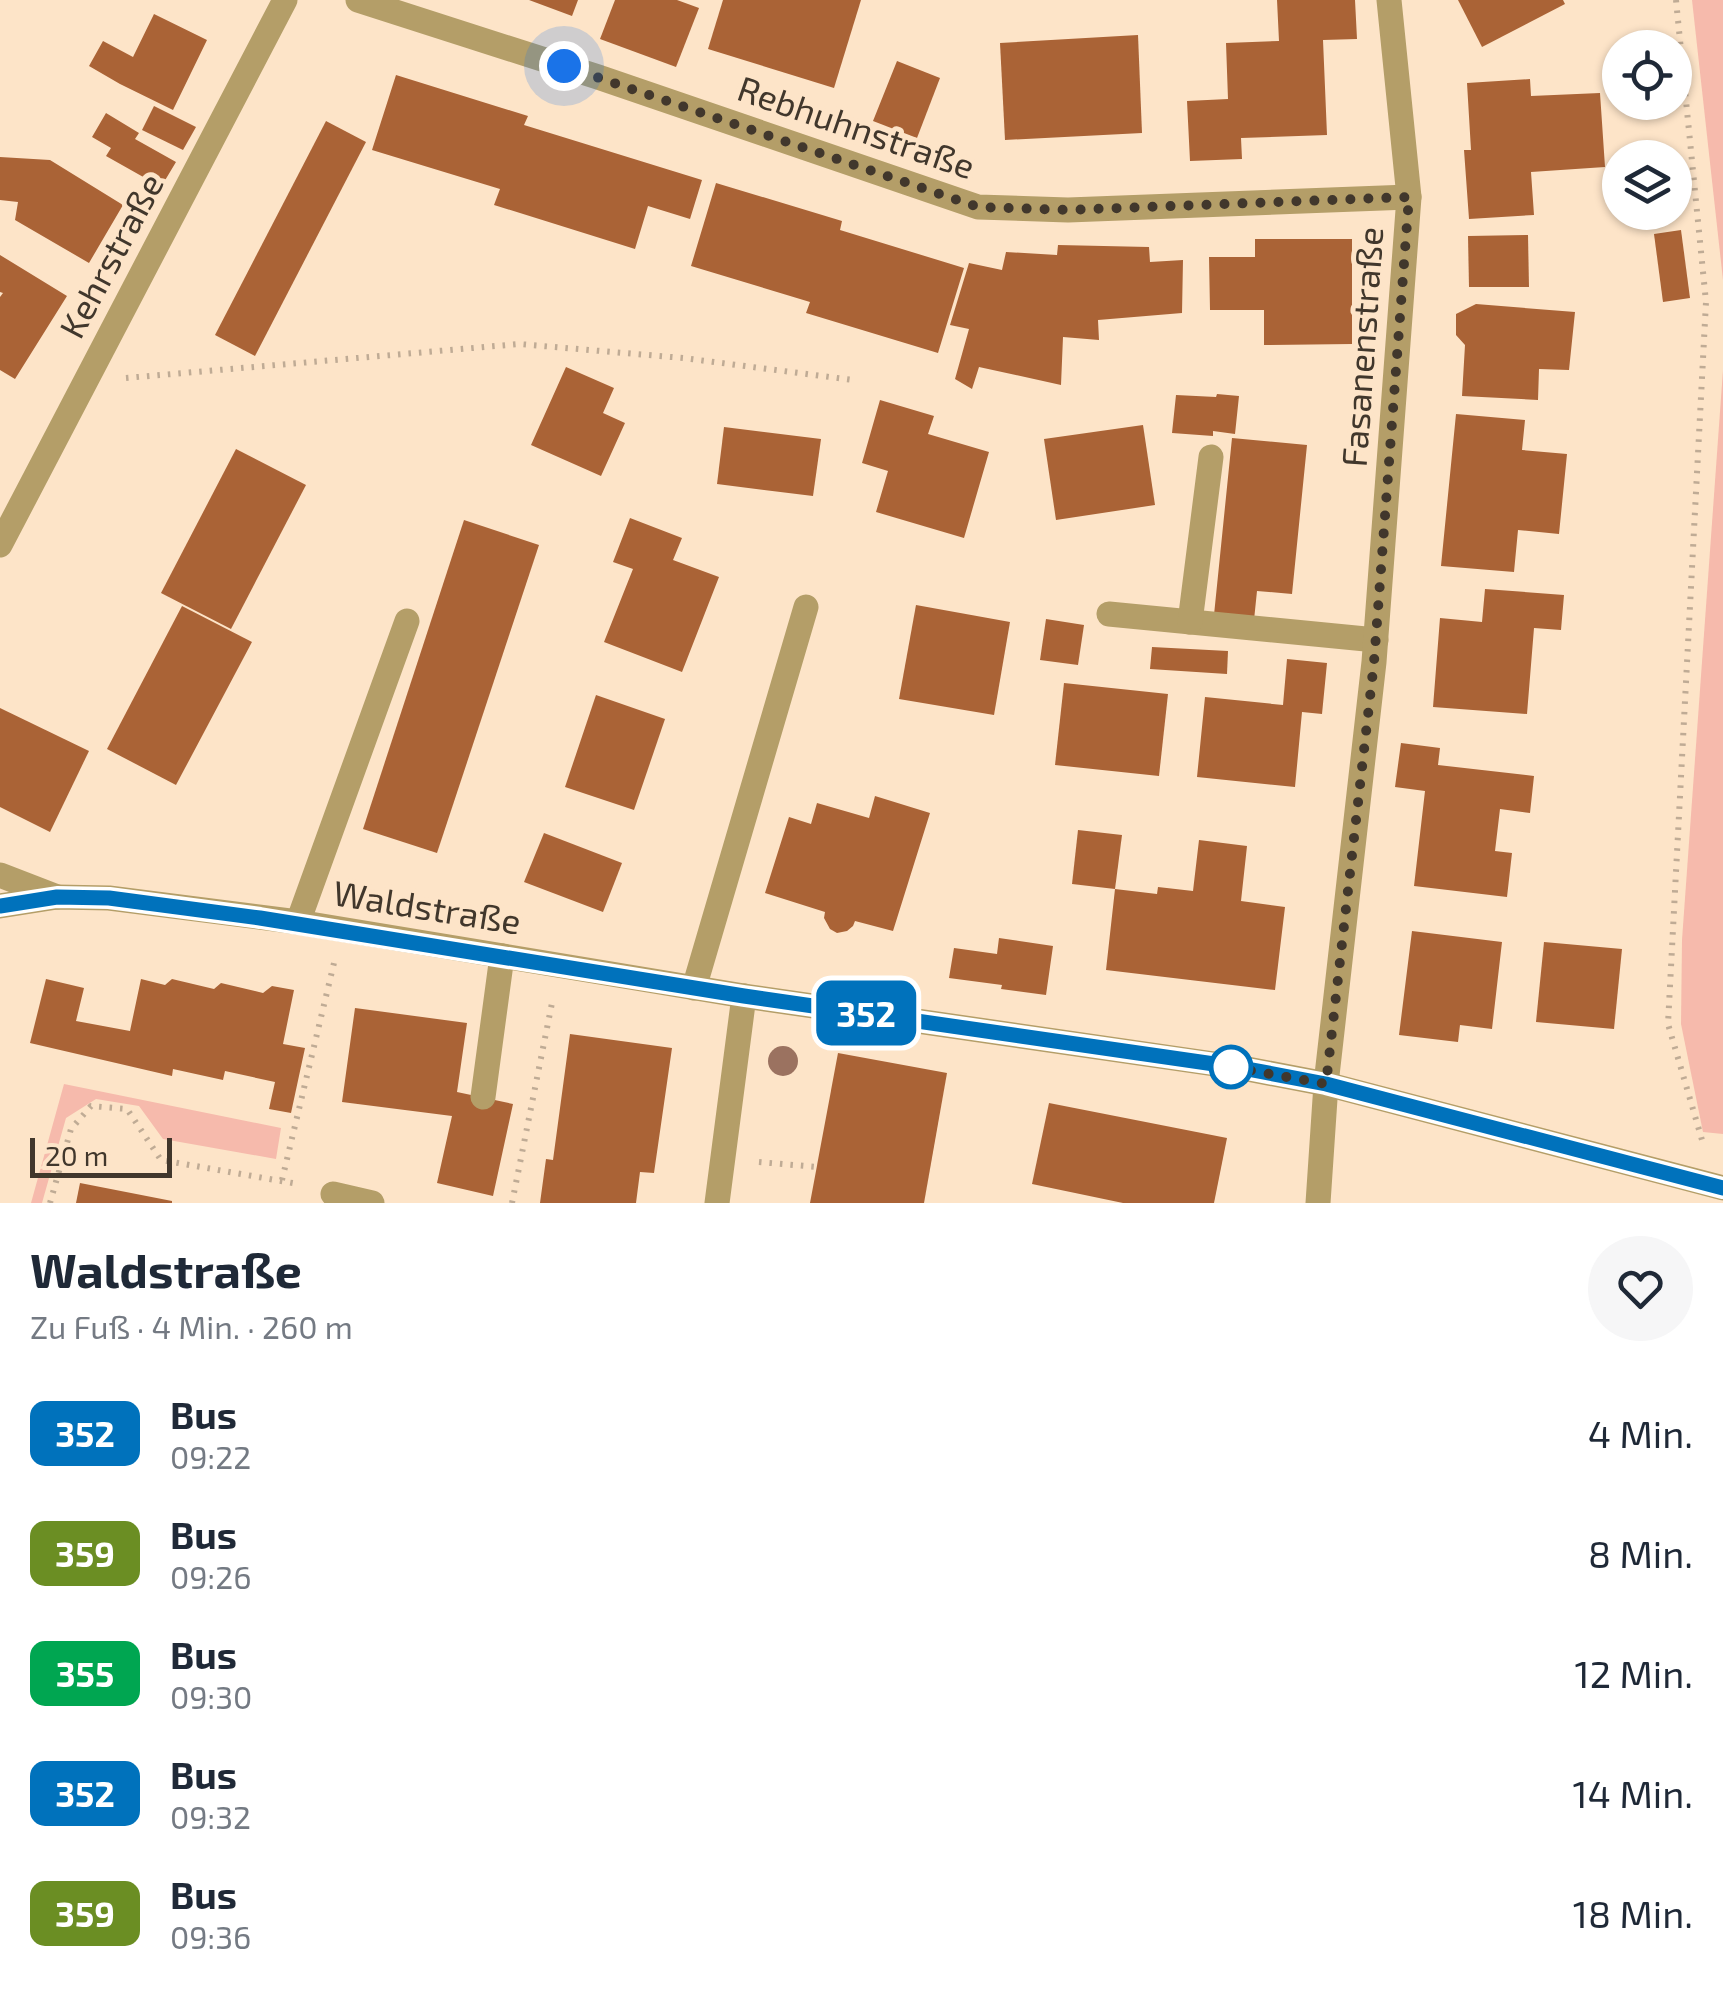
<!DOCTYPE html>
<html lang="de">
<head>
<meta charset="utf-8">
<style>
	body { margin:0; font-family:"Exo 2",sans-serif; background:#f6f6f7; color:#1f2937; height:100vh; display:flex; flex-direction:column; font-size:38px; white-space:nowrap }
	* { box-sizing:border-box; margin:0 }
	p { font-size:32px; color:#747a83 }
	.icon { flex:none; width:55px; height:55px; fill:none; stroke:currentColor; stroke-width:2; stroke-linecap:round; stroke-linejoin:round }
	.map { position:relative; height:1203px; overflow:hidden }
	.side { display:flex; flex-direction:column; background:#fff; flex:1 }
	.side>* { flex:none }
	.badge { padding:0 20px; border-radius:15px; font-size:35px; line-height:65px }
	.controls { position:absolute; left:1602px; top:30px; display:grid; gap:20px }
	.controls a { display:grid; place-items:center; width:90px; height:90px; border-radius:50%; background:#fff; box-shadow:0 2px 8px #0004; font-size:50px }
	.scale { position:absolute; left:30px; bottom:25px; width:142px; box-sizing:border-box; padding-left:10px; border:5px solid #41372c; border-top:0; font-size:28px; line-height:35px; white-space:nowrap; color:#41372c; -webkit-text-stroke:8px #fde4c8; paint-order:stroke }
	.you { position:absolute; width:50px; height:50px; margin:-25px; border:8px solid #fff; border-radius:50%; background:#1a73e8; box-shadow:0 0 0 15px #1a73e833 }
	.map>.badge { position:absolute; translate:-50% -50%; box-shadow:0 0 0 5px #fff }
	.round { display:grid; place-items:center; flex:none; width:105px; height:105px; border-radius:52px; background:#f6f6f7 }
	.overview { display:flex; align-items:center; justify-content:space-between; height:170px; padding:0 30px }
	h1 { font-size:48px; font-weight:700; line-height:75px }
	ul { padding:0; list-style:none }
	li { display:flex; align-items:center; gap:30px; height:120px; padding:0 30px }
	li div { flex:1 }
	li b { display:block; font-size:38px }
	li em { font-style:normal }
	li .badge { min-width:110px; font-weight:700; text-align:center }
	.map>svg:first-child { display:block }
	.green { fill:#f6baac }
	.building { fill:#aa6336 }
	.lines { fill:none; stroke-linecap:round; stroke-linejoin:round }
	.path { stroke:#bfab95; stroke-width:6; stroke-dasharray:2.5 8; stroke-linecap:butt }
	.minor { stroke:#b49e68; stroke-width:25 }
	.tree { fill:#9b7260 }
	.line-casing { stroke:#fff; stroke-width:22 }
	.line { stroke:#0072bc; stroke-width:15 }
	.walk { stroke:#41372c; stroke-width:10; stroke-dasharray:0 18 }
	.stop-dot { fill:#fff; stroke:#0072bc; stroke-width:5 }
	.labels { text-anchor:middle; stroke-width:10; stroke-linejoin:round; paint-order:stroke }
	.street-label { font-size:35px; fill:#41372c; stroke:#fde4c8 }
</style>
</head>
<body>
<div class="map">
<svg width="1723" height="1203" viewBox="0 0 1723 1203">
	<rect width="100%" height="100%" fill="#fde4c8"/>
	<g class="green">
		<path d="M 1692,0 L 1723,0 L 1723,280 Z"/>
		<path d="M 1723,370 L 1723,1134 L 1703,1132 L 1681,1024 L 1682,940 Z"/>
		<path d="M 64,1084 L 281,1128 L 276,1159 L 163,1139 L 139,1106 L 96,1099 L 66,1118 L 42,1203 L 31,1203 Z"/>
	</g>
	<g class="building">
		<path d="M 529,0 L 578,0 L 572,16 Z"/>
		<path d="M 615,0 L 677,0 L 699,8 L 676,67 L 600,39 Z"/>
		<path d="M 723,0 L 861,0 L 834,88 L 708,49 Z"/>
		<path d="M 1277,0 L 1355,0 L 1357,39 L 1323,40 L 1327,135 L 1241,138 L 1242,159 L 1190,161 L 1187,101 L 1228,99 L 1226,43 L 1279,41 Z"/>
		<path d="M 1458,0 L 1563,0 L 1565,4 L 1482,47 Z"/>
		<path d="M 154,14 L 207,40 L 173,110 L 120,84 L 89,66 L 103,41 L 133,57 Z"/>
		<path d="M 1138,35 L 1142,133 L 1005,140 L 1000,43 Z"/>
		<path d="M 897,61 L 940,78 L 917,138 L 873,121 Z"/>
		<path d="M 396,75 L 528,116 L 524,125 L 702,180 L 690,219 L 648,206 L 635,249 L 494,205 L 500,189 L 372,150 Z"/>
		<path d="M 1530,79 L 1531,96 L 1600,93 L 1605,167 L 1531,172 L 1534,215 L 1469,219 L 1464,150 L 1471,150 L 1467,83 Z"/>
		<path d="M 154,106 L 196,127 L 183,150 L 142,130 Z"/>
		<path d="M 106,113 L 139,133 L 135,139 L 176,162 L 161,187 L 106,156 L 111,148 L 92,137 Z"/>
		<path d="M 326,121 L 366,142 L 255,356 L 215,335 Z"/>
		<path d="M 0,157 L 50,160 L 123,205 L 89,263 L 15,220 L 18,202 L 0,200 Z"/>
		<path d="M 716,183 L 842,221 L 840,230 L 964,268 L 938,353 L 806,313 L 810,302 L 691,266 Z"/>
		<path d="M 1681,230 L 1690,298 L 1663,302 L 1654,234 Z"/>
		<path d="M 1528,235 L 1529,287 L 1469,287 L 1468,236 Z"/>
		<path d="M 1255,239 L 1352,239 L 1352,344 L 1264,345 L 1264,310 L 1210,310 L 1209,257 L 1255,257 Z"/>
		<path d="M 1058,245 L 1149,247 L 1150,262 L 1183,260 L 1182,313 L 1098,320 L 1099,340 L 1063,337 L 1061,385 L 979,367 L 972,389 L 955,379 L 969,329 L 950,325 L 969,263 L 1002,270 L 1006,252 L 1057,255 Z"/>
		<path d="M 0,255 L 67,296 L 15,379 L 0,370 L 0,297 L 3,293 L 0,292 Z"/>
		<path d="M 1476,304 L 1575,312 L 1569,370 L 1539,369 L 1538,400 L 1462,396 L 1465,345 L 1456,335 L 1456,314 Z"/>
		<path d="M 566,367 L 614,388 L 603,413 L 625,423 L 601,476 L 531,445 Z"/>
		<path d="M 1217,394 L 1239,396 L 1235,434 L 1213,431 L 1213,436 L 1172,433 L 1176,395 L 1216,397 Z"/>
		<path d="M 880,400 L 934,416 L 928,434 L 989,452 L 964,538 L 876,512 L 888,471 L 862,463 Z"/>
		<path d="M 1456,414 L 1525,420 L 1522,450 L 1567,454 L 1559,534 L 1518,530 L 1514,572 L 1441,566 Z"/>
		<path d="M 1143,425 L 1155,505 L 1056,520 L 1044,439 Z"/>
		<path d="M 724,427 L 821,439 L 813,496 L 717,484 Z"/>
		<path d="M 1232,438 L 1307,445 L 1292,594 L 1257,591 L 1254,620 L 1214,615 Z"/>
		<path d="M 236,449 L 306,485 L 231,629 L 161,593 Z"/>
		<path d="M 630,518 L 682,538 L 673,560 L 719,577 L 682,672 L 604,642 L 633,569 L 613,562 Z"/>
		<path d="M 464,520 L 539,545 L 437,853 L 363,829 Z"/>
		<path d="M 1485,589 L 1564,595 L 1561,630 L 1534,628 L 1527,714 L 1433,707 L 1440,618 L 1482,622 Z"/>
		<path d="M 916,605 L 1010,622 L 994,715 L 899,699 Z"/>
		<path d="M 182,606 L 252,642 L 176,785 L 107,749 Z"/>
		<path d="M 1046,619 L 1084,625 L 1078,665 L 1040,660 Z"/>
		<path d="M 1152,647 L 1228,651 L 1227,674 L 1150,669 Z"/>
		<path d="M 1287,659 L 1327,663 L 1322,714 L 1302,712 L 1295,787 L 1197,777 L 1205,697 L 1283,705 Z"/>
		<path d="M 1064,683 L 1168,694 L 1159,776 L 1055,765 Z"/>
		<path d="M 596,695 L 665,719 L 634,810 L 565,787 Z"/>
		<path d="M 0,708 L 89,751 L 50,832 L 0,807 Z"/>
		<path d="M 1401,743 L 1440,748 L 1438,765 L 1534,776 L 1530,813 L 1500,809 L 1495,851 L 1512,853 L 1507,897 L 1414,886 L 1425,791 L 1395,787 Z"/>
		<path d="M 875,796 L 930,813 L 893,931 L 855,921 L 853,926 L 847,931 L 837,933 L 830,929 L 824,918 L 825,912 L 765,893 L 789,817 L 811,824 L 817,803 L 869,818 Z"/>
		<path d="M 1078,830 L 1122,835 L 1115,889 L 1072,884 Z"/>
		<path d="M 544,833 L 622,863 L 603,912 L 524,882 Z"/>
		<path d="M 1199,840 L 1247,846 L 1241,901 L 1285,907 L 1275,990 L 1106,970 L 1115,889 L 1157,894 L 1158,887 L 1193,891 Z"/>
		<path d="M 1412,931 L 1502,942 L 1492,1029 L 1460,1025 L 1458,1042 L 1399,1035 Z"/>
		<path d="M 999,938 L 1053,946 L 1046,995 L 1001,989 L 1002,985 L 949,978 L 954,948 L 997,954 Z"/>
		<path d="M 1544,942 L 1622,949 L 1614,1029 L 1536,1022 Z"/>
		<path d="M 46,979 L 84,988 L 76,1021 L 130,1031 L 141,979 L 165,985 L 172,979 L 214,989 L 221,983 L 263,993 L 272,986 L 294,990 L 283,1044 L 305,1048 L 291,1113 L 269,1109 L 275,1082 L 225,1071 L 223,1080 L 173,1069 L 172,1076 L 30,1043 Z"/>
		<path d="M 355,1008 L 467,1023 L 457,1092 L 513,1104 L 493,1196 L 437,1183 L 452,1116 L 342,1102 Z"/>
		<path d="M 570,1034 L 672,1048 L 654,1173 L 640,1172 L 636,1203 L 540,1203 L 546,1159 L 553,1160 Z"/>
		<path d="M 838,1053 L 947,1073 L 924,1203 L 810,1203 Z"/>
		<path d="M 1049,1103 L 1227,1138 L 1214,1203 L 1123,1203 L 1032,1184 Z"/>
		<path d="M 80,1183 L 172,1201 L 172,1203 L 76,1203 Z"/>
	</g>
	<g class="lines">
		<g class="path">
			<path d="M 1676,0 L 1706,302 L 1668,1024 L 1702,1140 L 1702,1146"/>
			<path d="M 126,378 L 519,344 L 683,358 L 853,380"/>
			<path d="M 759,1162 L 817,1167"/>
			<path d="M 282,1180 L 334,963"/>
			<path d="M 50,1203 L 71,1129 L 91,1106 L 127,1109 L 161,1160 L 298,1184"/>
			<path d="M 512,1203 L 553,998"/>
		</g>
		<g class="minor">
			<path d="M 358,0 L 598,77 L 978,207 L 1068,210 L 1409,197"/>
			<path d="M 0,545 L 285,0"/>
			<path d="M 1109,614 L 1376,640"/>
			<path d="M 1190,622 L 1211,457"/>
			<path d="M 0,875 L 57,897"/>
			<path d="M 0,906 L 57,897 L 109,898 L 298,922 L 744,996 L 1242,1068 L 1326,1084 L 1723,1188"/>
			<path d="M 298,922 L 407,621"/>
			<path d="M 694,988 L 806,607"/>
			<path d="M 483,1097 L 502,956"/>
			<path d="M 333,1194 L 372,1203"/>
			<path d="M 717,1203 L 744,996"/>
			<path d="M 1318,1203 L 1326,1084 L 1374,662 L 1409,197 L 1389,0"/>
		</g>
	</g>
	<circle class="tree" cx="783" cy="1061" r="15"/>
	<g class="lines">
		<g class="line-casing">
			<path id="line" d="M 0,906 L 57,897 L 109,898 L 260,918 L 744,996 L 1242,1068 L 1326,1084 L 1723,1188"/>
		</g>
		<use href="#line" class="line"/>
		<path class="walk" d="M 564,66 L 978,207 L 1068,210 L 1409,197 L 1374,662 L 1326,1084 L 1231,1067"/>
	</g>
	<circle class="stop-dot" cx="1231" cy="1067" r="20"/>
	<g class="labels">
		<g class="street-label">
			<text transform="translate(856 128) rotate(19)" y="12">Rebhuhnstraße</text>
			<text transform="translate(112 256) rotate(-62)" y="12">Kehrstraße</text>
			<text transform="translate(1363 347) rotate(-86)" y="12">Fasanenstraße</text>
			<text transform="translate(427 908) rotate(9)" y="12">Waldstraße</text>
		</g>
	</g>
</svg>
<div class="controls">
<a><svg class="icon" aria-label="locate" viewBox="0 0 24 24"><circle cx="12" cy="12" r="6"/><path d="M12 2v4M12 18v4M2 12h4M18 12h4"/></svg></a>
<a><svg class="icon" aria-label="layers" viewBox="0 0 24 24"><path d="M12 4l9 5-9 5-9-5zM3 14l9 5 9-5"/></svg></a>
</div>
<div class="scale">20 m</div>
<div class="you" style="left:564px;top:66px"></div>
<b class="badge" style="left:866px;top:1013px;background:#0072bc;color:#fff">352</b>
</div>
<section class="side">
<div class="overview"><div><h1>Waldstraße</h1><p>Zu Fuß · 4 Min. · 260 m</p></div><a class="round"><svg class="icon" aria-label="heart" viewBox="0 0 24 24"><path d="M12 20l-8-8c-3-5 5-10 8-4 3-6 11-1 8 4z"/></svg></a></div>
<ul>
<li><span class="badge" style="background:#0072bc;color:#fff">352</span><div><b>Bus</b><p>09:22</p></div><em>4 Min.</em></li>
<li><span class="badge" style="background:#6b8e23;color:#fff">359</span><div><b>Bus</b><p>09:26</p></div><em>8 Min.</em></li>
<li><span class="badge" style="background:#00a651;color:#fff">355</span><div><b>Bus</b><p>09:30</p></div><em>12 Min.</em></li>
<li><span class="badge" style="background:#0072bc;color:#fff">352</span><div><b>Bus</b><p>09:32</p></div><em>14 Min.</em></li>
<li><span class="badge" style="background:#6b8e23;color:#fff">359</span><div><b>Bus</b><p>09:36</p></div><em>18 Min.</em></li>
</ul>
</section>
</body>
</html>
